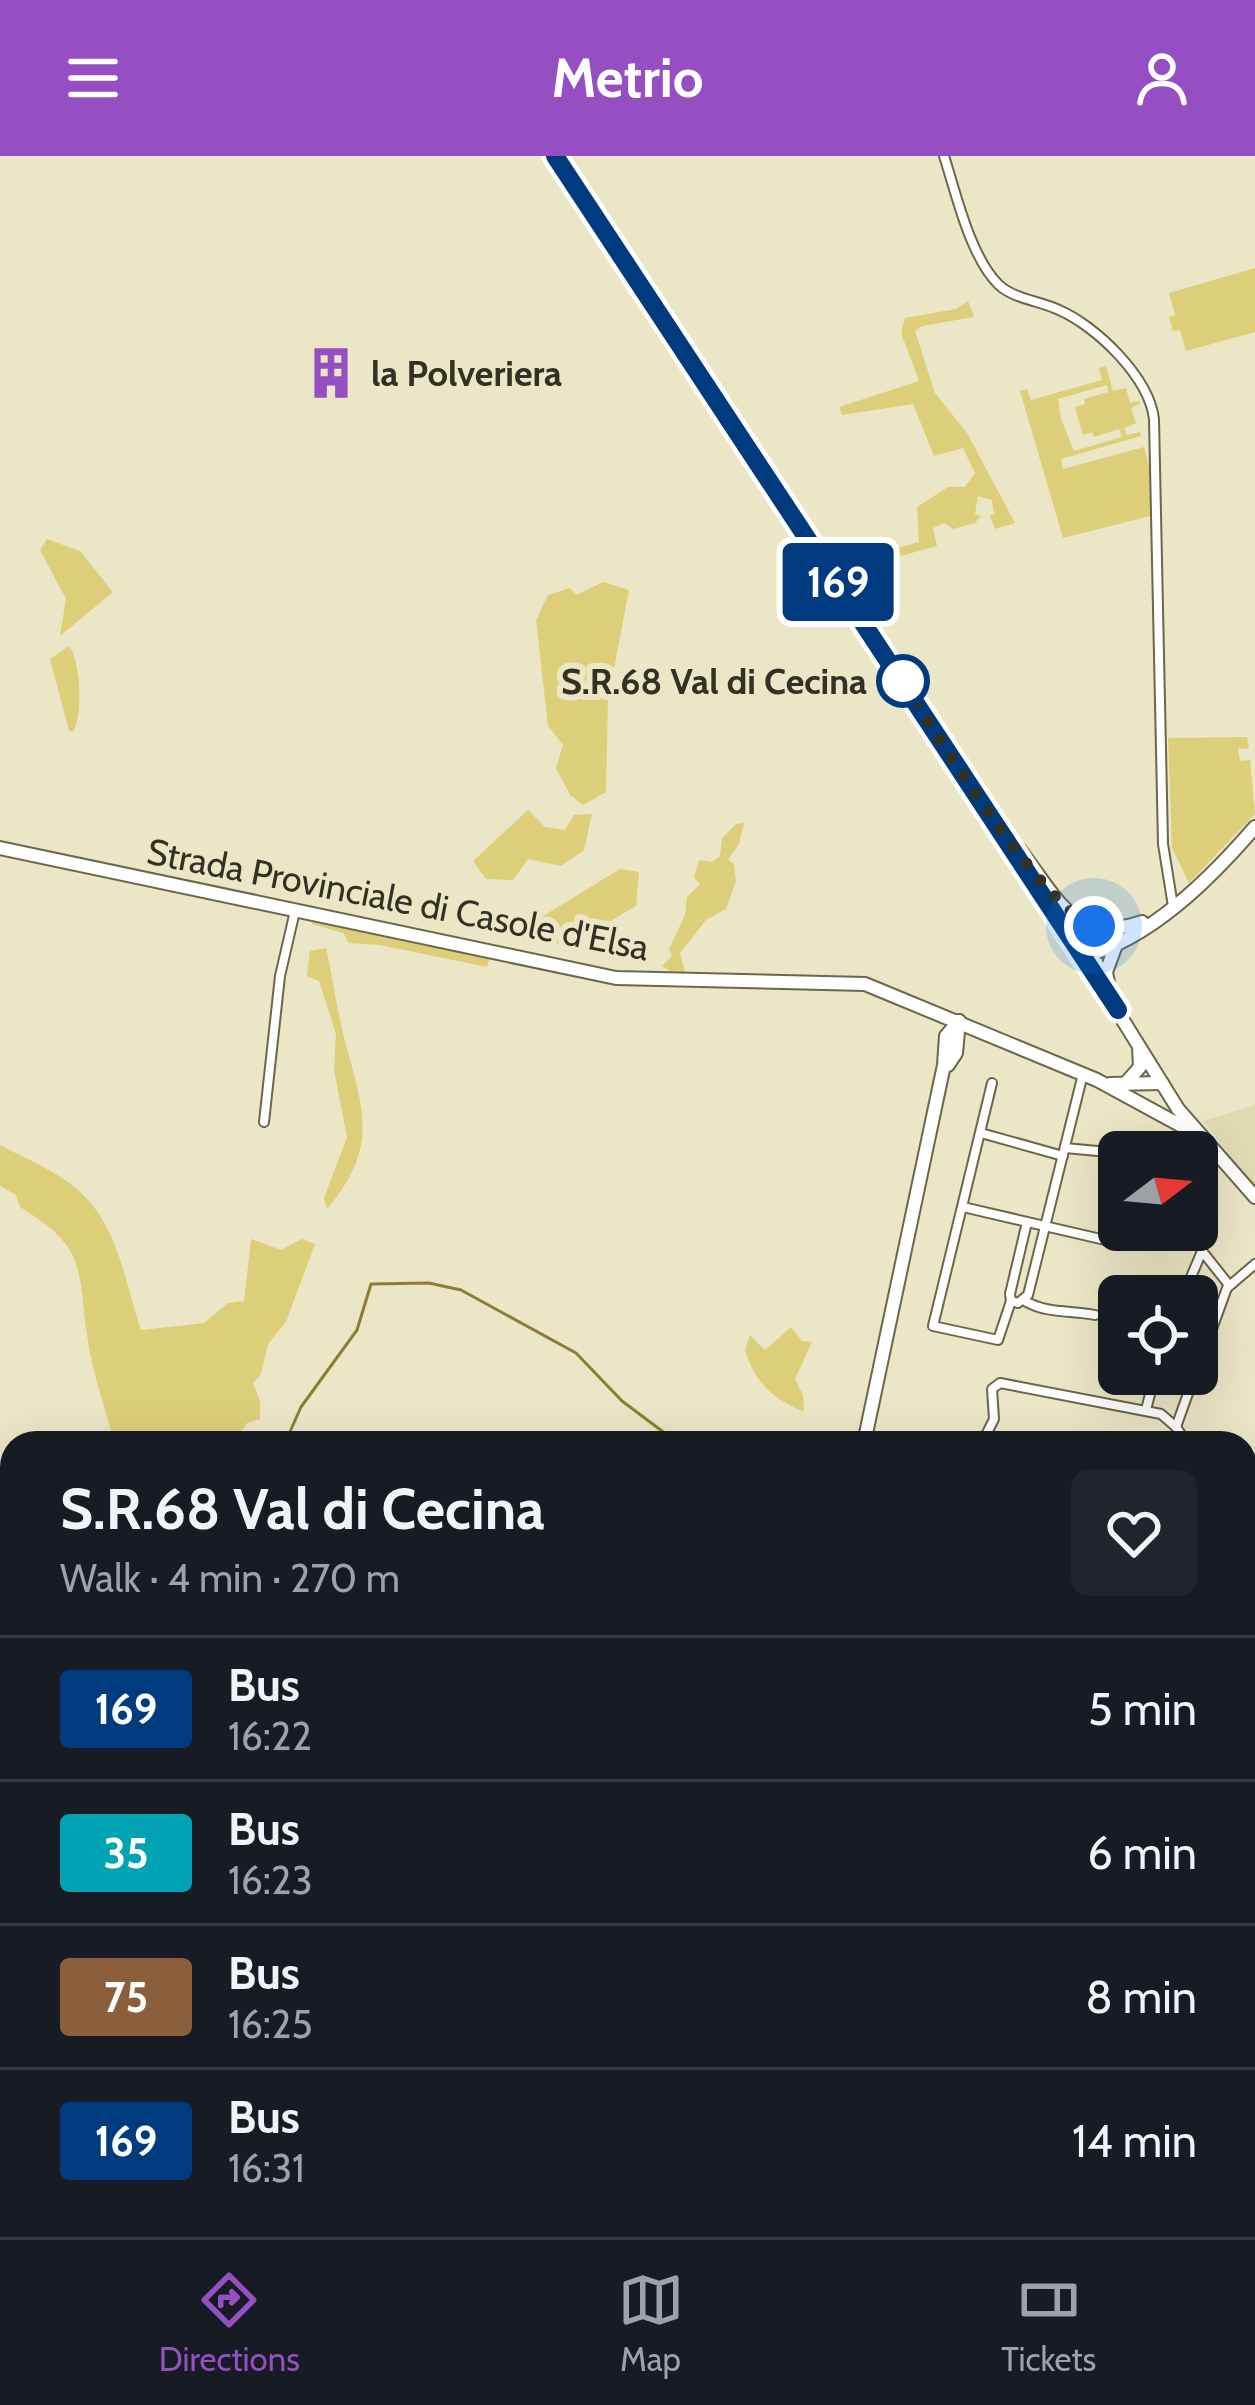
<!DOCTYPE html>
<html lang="en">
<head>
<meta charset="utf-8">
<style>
	body { margin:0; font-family:Cabin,sans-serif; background:#20242c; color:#f1f3f6; height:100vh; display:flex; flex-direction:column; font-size:45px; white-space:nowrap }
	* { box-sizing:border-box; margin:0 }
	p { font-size:39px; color:#9ea1a6 }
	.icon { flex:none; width:66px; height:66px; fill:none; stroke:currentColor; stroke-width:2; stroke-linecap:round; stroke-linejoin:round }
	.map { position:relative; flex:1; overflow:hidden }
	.details { position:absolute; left:0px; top:1275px; width:1257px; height:807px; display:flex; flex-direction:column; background:#171b24; border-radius:36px 36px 0 0; box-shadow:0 12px 48px #0002 }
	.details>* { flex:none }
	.badge { padding:0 24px; border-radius:9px; font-size:42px; line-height:78px }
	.needle { width:78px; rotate:74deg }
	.controls { position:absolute; left:1098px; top:975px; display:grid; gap:24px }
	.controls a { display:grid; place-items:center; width:120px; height:120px; border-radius:18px; background:#171b24; box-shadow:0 12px 48px #0002; font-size:60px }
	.you { position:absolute; width:60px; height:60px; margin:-30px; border:9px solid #fff; border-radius:50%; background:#1a73e8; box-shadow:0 0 0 18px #1a73e833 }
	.map>.badge { position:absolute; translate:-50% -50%; box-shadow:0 0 0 6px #fff }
	.round { display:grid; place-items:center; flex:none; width:126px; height:126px; border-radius:18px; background:#20242c }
	.headline { display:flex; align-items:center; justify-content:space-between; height:204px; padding:0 60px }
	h1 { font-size:57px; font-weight:800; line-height:90px }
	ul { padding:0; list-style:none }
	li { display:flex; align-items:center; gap:36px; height:144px; padding:0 60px; border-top:3px solid #363941 }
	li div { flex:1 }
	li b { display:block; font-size:45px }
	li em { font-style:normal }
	li .badge { min-width:132px; font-weight:700; text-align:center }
	header { display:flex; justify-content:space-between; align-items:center; height:156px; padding:0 60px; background:#954fc3; color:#fff; font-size:54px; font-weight:800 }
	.menu { display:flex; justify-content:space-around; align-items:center; height:168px; border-top:3px solid #363941; background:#171b24; font-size:33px; color:#9ea1a6 }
	.menu a { display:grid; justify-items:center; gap:6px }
	.menu .active { color:#954fc3 }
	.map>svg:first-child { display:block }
	.built { fill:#e1dbb3 }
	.green { fill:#ddcf7a; fill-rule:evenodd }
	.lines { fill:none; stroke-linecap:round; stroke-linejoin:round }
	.stream { stroke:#8c7f33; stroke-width:3 }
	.street-casing { stroke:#6b674a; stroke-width:12 }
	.secondary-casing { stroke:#6b674a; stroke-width:16 }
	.primary-casing { stroke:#6b674a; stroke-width:16 }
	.street { stroke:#fff; stroke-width:8 }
	.secondary { stroke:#fff; stroke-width:12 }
	.primary { stroke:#fff; stroke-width:12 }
	.line-casing { stroke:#fff; stroke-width:27 }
	.line { stroke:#003b80; stroke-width:18 }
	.walk { stroke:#333124; stroke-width:12; stroke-dasharray:0 21.6 }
	.stop-dot { fill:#fff; stroke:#003b80; stroke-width:6 }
	.labels { text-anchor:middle; stroke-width:12; stroke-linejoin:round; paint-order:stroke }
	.poi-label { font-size:36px; font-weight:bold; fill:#333124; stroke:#ebe6c5; text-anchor:start }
	.stop-label { font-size:36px; font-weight:bold; fill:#333124; stroke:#ebe6c5; text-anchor:end }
	.street-label { font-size:36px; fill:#333124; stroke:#ebe6c5 }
</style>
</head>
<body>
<header><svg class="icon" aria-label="menu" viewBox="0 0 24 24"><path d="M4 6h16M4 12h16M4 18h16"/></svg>Metrio<svg class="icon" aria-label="person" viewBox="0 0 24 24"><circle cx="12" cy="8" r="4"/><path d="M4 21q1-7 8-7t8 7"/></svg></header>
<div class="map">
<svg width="1255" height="2081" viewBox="0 0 1255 2081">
	<rect width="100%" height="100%" fill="#ebe6c5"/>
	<path class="built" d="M 1255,949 L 1255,1032 L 1203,965 Z"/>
	<g class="green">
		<path d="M 1255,112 L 1255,176 L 1186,195 L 1180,174 L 1173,175 L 1169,161 L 1175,159 L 1169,137 Z"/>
		<path d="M 968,145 L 974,161 L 922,170 L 915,175 L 935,237 L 967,277 L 1015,367 L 995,373 L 990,360 L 994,358 L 992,344 L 978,340 L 975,358 L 981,360 L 975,367 L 953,373 L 944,367 L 933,372 L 937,390 L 842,416 L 838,409 L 919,386 L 917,351 L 948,331 L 965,331 L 975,317 L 963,292 L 934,300 L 913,248 L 842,259 L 839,251 L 919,225 L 901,177 L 905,162 L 956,153 Z"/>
		<path d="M 1106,210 L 1113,235 L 1126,232 L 1130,247 L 1139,245 L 1140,248 L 1131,252 L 1136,267 L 1124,272 L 1127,279 L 1140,276 L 1141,280 L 1061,303 L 1063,313 L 1144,291 L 1150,314 L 1150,360 L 1063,382 L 1020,235 L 1027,233 L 1031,244 L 1102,224 L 1099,212 ZM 1107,229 L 1108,236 L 1084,243 L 1085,248 L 1075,251 L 1083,279 L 1092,276 L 1094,281 L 1119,273 L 1122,281 L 1074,295 L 1061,263 L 1058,243 Z"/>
		<path d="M 47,383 L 80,395 L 113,436 L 60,480 L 66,443 L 40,394 Z"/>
		<path d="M 603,426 L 629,434 L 608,544 L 606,636 L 583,649 L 570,639 L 556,612 L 563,589 L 548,570 L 536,464 L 548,439 L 570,432 L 576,439 Z"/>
		<path d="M 69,490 C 81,506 83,558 73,576 L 69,575 L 50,503 Z"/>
		<path d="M 1247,581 L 1249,592 L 1238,593 L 1240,605 L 1250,604 L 1255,658 L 1189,727 L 1172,692 L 1168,582 Z"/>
		<path d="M 528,654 L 545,671 L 565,674 L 574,659 L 592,658 L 584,694 L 561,710 L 528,703 L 513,724 L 486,723 L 473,705 Z"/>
		<path d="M 744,667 L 739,688 L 728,704 L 734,708 L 736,725 L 726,753 L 706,764 L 680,797 L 685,816 L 673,817 L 662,810 L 672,800 L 669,793 L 685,759 L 687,741 L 700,728 L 694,722 L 699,704 L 712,706 L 720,700 L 722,682 L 736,668 Z"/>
		<path d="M 620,713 L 639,716 L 636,750 L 570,789 L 519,785 L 525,771 Z"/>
		<path d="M 313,762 L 490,801 L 487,811 L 380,789 L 349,787 L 343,777 L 312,768 Z"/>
		<path d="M 326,792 C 333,822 337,855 345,885 C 364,956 379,991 327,1053 L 324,1042 L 347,981 L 334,914 L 336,878 L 319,825 L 307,820 L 310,795 Z"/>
		<path d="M 0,989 C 28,1004 67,1019 88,1044 C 119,1077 127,1133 141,1174 L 204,1167 L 228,1147 L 244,1145 L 251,1083 L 281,1094 L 302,1083 L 315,1088 L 286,1166 L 268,1188 L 261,1218 L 253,1227 L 260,1245 L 260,1263 L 247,1267 L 235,1287 L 114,1287 C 106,1253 93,1220 88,1185 C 76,1112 90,1094 20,1051 L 16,1039 L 0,1030 Z"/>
		<path d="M 791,1171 L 802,1185 L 812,1186 L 795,1223 L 803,1239 L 804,1256 C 773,1243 755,1227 745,1194 L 750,1179 L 765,1194 Z"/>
	</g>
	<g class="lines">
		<g class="stream">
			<path d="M 285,1287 L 301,1251 L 357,1174 L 371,1128 L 429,1127 L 461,1134 L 576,1197 L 622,1245 L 678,1287"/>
			<path d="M 1245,1981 L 1255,1989"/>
			<path d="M 423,2070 L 425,2081"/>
		</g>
		<g class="street-casing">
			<g id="street">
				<path d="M 944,0 C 956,37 970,101 999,129 C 1014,143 1040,145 1059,154 C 1096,170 1149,221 1154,263 L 1163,688 L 1173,750"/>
				<path d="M 992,927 L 933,1170 L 998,1184 L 1011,1145"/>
				<path d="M 264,966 L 280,820 L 295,755"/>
				<path d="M 981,977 L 1063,1000"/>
				<path d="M 1065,992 L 1119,997"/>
				<path d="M 963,1051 L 1118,1087"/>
				<path d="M 1027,1066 L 1010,1138 L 1011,1145 L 1018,1147 L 1028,1139 L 1083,918"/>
				<path d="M 1183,1140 L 1202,1095 L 1229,1129"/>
				<path d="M 1025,1145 C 1047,1158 1071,1154 1095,1159"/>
				<path d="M 1197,1214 L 1227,1132 L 1255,1108"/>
				<path d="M 1146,1254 L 1155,1218"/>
				<path d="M 982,1287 L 994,1263 L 992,1233 L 1000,1227 L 1161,1258 L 1176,1271"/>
				<path d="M 1187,1287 L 1176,1271 L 1195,1218"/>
				<path d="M 1245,1379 L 1255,1400 L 1245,1409"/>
				<path d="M 953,2081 L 970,2070"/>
			</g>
		</g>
		<g class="secondary-casing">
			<g id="secondary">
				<path d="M 0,692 L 616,822 L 865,828 L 1097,924 L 1200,980"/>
				<path d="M 1019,693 C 1055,738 1073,790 1142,766"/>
				<path d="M 1083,800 C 1149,785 1212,721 1255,671"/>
				<path d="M 1083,800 L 1095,781 L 1111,773"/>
				<path d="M 1110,837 L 1106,816 L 1116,789"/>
				<path d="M 948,909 L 956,897 L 959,865"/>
				<path d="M 1110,928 L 1162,927"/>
				<path d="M 1124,929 L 1140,911 L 1139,891"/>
				<path d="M 864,1287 L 944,909 L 946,880 L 959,865"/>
				<path d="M 1245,1564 L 1255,1558"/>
				<path d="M 500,2070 L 500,2081"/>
			</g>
		</g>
		<g class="primary-casing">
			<path id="primary" d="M 555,0 L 1083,800 L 1178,953 L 1255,1041"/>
		</g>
		<use href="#street" class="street"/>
		<use href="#secondary" class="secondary"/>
		<use href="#primary" class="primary"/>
	</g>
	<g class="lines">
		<g class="line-casing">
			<path id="line" d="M 555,0 L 1118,854"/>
		</g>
		<use href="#line" class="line"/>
		<path class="walk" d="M 903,525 L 898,518 C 933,572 1041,752 1094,770"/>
	</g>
	<defs>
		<g id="building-bare" transform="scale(4.14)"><path d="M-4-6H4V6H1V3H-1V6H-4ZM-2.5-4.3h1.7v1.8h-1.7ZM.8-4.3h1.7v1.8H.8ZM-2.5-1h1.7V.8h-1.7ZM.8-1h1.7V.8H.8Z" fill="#954fc3" stroke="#ebe6c5" stroke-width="2.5" paint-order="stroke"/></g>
	</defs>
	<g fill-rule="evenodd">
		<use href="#building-bare" x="331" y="217"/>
	</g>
	<circle class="stop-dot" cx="903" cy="525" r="24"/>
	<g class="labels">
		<g class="poi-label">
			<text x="371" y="230">la Polveriera</text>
		</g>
		<g class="stop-label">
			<text x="867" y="538">S.R.68 Val di Cecina</text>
		</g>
		<g class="street-label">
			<text transform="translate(398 743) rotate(11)" y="13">Strada Provinciale di Casole d'Elsa</text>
		</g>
	</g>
</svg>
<div class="controls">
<a><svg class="needle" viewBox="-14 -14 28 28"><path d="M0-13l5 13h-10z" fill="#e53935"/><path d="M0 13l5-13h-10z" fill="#9ea1a6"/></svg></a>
<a><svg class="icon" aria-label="locate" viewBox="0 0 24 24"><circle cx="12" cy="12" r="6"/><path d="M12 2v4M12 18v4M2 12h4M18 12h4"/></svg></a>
</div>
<div class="you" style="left:1094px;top:770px"></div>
<b class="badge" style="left:838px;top:426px;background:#003b80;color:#fff">169</b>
<section class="details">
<div class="headline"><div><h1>S.R.68 Val di Cecina</h1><p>Walk · 4 min · 270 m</p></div><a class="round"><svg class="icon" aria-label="heart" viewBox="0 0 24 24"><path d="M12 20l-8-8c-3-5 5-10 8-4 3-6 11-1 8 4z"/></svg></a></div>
<ul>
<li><span class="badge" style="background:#003b80;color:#fff">169</span><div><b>Bus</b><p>16:22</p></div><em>5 min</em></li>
<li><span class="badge" style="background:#00a3b4;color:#fff">35</span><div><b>Bus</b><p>16:23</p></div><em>6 min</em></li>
<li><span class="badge" style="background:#8b5e3c;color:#fff">75</span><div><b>Bus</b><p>16:25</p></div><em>8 min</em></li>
<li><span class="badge" style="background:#003b80;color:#fff">169</span><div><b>Bus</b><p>16:31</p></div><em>14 min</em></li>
</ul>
</section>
</div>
<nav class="menu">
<a class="active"><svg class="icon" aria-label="directions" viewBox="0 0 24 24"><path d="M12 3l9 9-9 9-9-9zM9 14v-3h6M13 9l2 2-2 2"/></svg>Directions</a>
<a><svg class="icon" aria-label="map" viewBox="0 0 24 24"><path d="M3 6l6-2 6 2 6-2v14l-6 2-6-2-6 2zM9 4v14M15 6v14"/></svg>Map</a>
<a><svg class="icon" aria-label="tickets" viewBox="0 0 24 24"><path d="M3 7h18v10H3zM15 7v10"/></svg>Tickets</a>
</nav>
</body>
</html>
